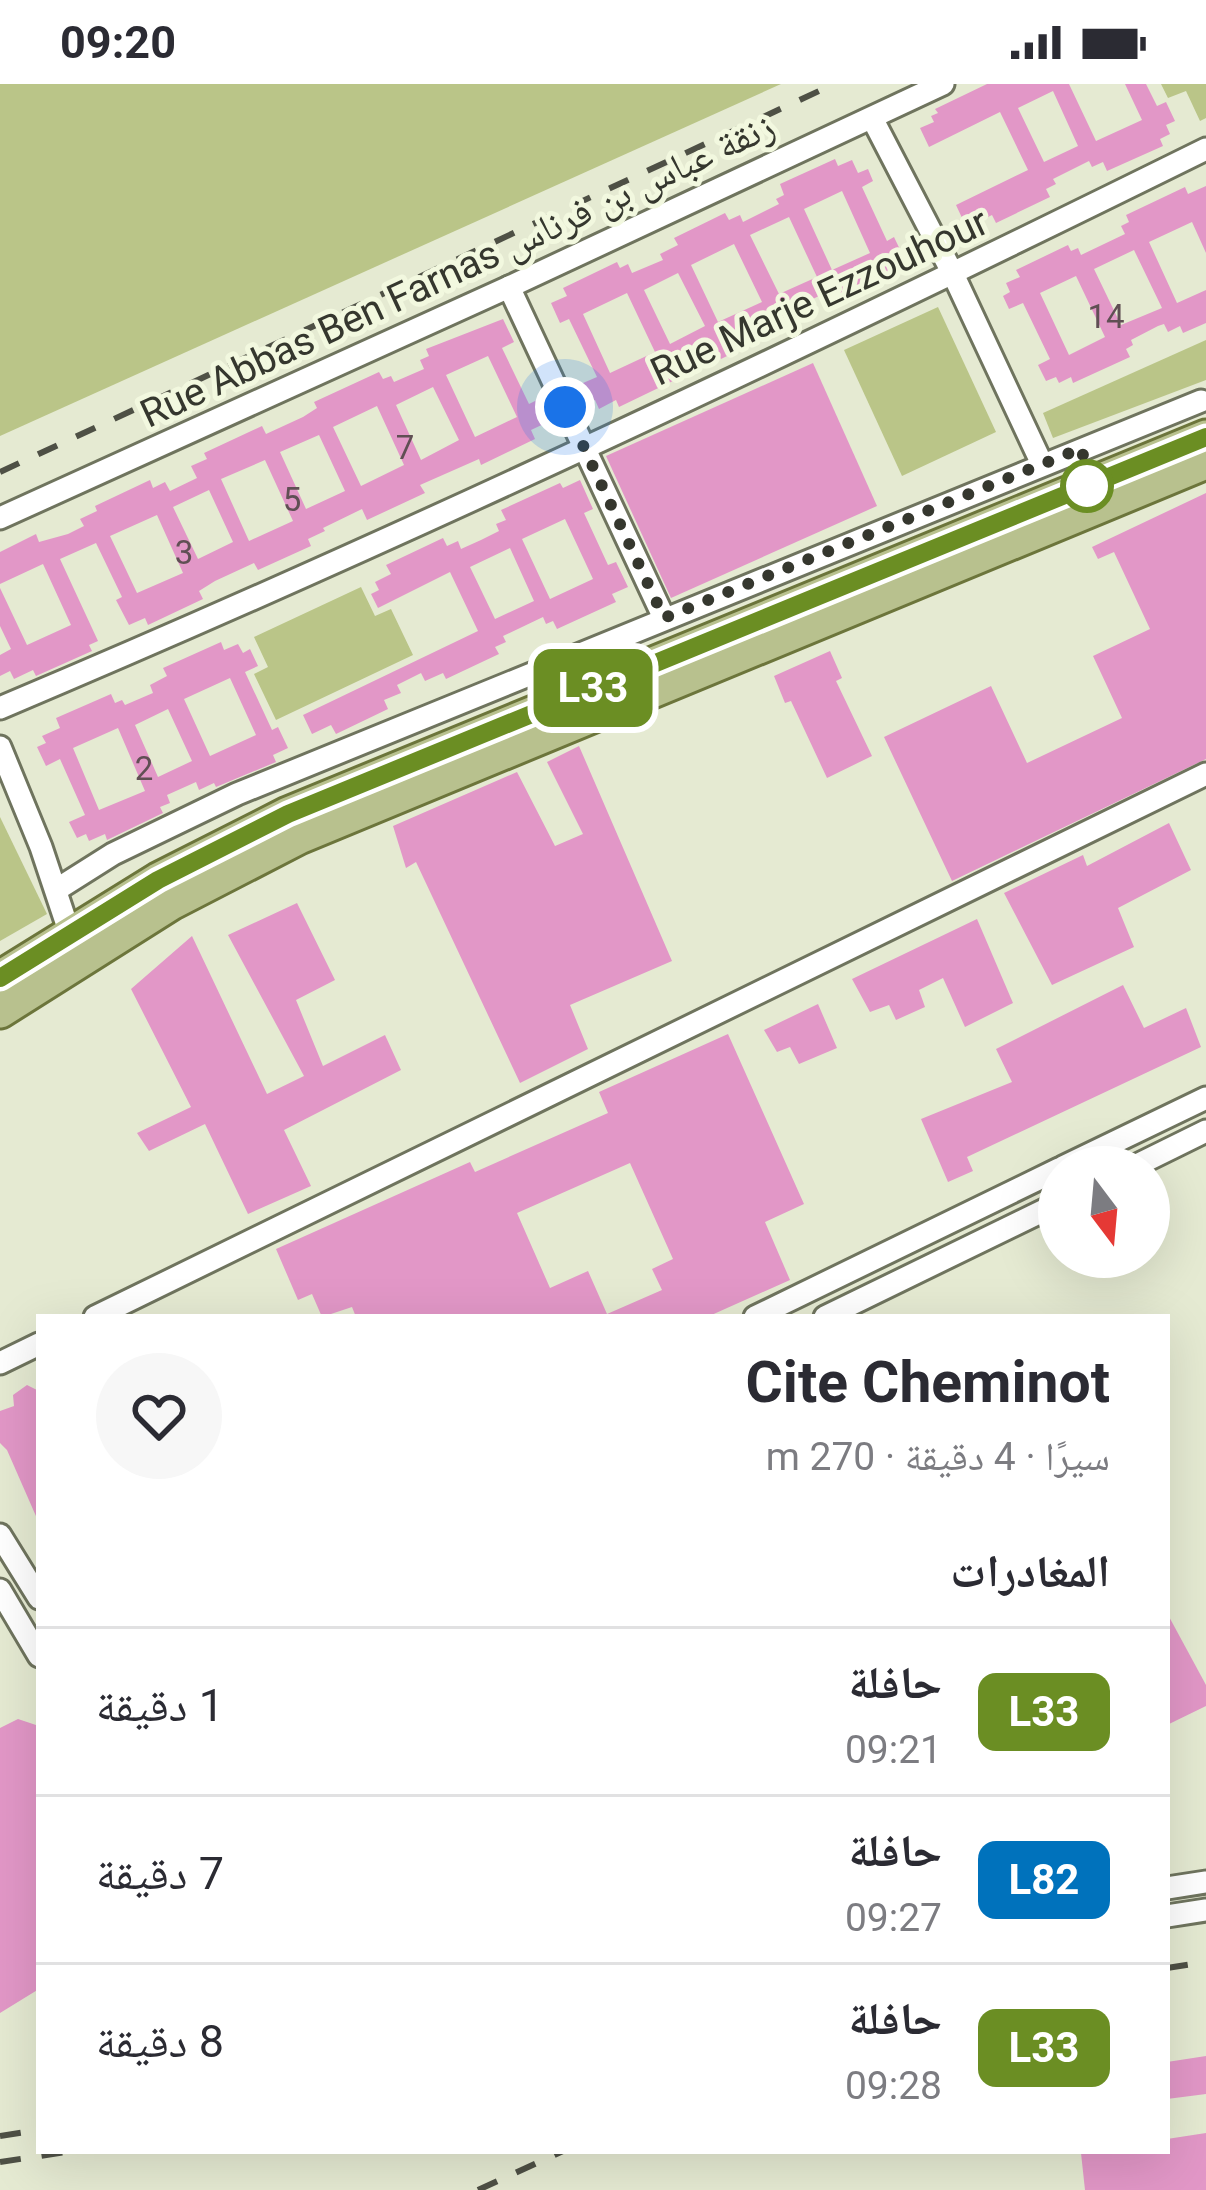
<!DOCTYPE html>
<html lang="ar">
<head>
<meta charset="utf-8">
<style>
	body { margin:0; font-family:Roboto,"Noto Naskh Arabic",sans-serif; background:#f7f7f7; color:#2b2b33; direction:rtl; height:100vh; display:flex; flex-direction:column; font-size:45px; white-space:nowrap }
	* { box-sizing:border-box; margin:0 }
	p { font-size:39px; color:#7c7c81 }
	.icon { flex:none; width:66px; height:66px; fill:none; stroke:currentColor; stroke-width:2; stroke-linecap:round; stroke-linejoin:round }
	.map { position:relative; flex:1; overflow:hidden; direction:ltr }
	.panel { position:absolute; left:36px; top:1230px; width:1134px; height:840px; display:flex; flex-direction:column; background:#fff; border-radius:0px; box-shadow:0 12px 48px #0002; direction:rtl }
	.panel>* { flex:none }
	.badge { padding:0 24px; border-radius:18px; font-size:42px; line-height:78px }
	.needle { width:78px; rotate:164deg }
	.tools { position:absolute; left:1038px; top:1062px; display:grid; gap:24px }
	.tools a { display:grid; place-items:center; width:132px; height:132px; border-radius:50%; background:#fff; box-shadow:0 12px 48px #0002; font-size:60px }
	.you { position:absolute; width:60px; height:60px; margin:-30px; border:9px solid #fff; border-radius:50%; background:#1a73e8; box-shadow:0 0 0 18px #1a73e833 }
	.map>.badge { position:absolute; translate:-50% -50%; box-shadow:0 0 0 6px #fff }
	h2 { padding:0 60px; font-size:45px; line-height:108px }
	.round { display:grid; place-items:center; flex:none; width:126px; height:126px; border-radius:63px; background:#f7f7f7 }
	.overview { display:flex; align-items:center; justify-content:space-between; height:204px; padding:0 60px }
	h1 { font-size:57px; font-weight:700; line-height:90px }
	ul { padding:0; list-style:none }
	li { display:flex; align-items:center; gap:36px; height:168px; padding:0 60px; border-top:3px solid #e1e1e2 }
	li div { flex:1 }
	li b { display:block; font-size:45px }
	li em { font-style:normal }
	li .badge { min-width:132px; font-weight:700; text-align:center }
	.status { display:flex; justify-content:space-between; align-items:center; height:84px; padding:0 60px; background:#fff; direction:ltr }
	.status svg { height:33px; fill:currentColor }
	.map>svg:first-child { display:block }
	.green { fill:#bac588 }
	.building { fill:#e297c7; fill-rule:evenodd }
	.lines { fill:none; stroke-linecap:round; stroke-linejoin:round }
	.street-casing { stroke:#6f745e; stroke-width:27 }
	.primary-casing { stroke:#6c753b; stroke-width:39 }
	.street { stroke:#fff; stroke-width:21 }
	.primary { stroke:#b8c18e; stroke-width:33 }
	.rail { stroke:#4e5045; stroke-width:6; stroke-dasharray:21 21; stroke-linecap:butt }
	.line-casing { stroke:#fff; stroke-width:27 }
	.line { stroke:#6b8e23; stroke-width:18 }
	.walk { stroke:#35372e; stroke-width:12; stroke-dasharray:0 21.6 }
	.stop-dot { fill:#fff; stroke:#6b8e23; stroke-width:6 }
	.labels { text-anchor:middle; stroke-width:10; stroke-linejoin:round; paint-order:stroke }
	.number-label { font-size:33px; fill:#604f54 }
	.street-label { font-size:39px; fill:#35372e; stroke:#f2f8df }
</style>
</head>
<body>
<div class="status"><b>09:20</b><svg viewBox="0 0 49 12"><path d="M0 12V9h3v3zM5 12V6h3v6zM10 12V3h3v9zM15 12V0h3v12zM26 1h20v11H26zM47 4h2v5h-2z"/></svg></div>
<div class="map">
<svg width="1206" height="2106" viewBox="0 0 1206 2106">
	<rect width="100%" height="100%" fill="#e5ead2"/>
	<g class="green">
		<path d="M 0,0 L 781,0 L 0,352 Z"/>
		<path d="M 1161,0 L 1206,0 L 1206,34 L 1200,37 L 1186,7 L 1168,14 Z"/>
		<path d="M 938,223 L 996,348 L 902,392 L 844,266 Z"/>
		<path d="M 1206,256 L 1206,296 L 1053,354 L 1043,329 Z"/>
		<path d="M 361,503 L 375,532 L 391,525 L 413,571 L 276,636 L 254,590 L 268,583 L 254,553 Z"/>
		<path d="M 0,733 L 47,830 L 0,857 Z"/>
	</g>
	<g class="building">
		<path d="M 987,0 L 1069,0 L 1096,57 L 1142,36 L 1125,0 L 1146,0 L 1157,22 L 1166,18 L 1175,37 L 1166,41 L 1170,50 L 1160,55 L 1163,62 L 1107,87 L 1103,78 L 1092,83 L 1089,77 L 1053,95 L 1056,100 L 1046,105 L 1050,113 L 996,139 L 992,131 L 976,139 L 972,131 L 963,136 L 956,121 L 1028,86 L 1000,28 L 929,63 L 920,44 L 934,38 L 931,32 L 938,29 L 935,25 ZM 1053,7 L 1078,62 L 1044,78 L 1018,24 Z"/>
		<path d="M 835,75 L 838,82 L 852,76 L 858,89 L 868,85 L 873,97 L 862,103 L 887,157 L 894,153 L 905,176 L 891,182 L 895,193 L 837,220 L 834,212 L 822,218 L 819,212 L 792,225 L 795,230 L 781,237 L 784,244 L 721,275 L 717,266 L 673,287 L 677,295 L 619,323 L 616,316 L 599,325 L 595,316 L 585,321 L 576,302 L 597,293 L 569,235 L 560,239 L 551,219 L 567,212 L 563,204 L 617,178 L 620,184 L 628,180 L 632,189 L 663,176 L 660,170 L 678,161 L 674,154 L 725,129 L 729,136 L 740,131 L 743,138 L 779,120 L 776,115 L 784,111 L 780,100 ZM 842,107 L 870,169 L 832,186 L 804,125 ZM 789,133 L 817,193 L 779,210 L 750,151 ZM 734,160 L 762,218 L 718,238 L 691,181 ZM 678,189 L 705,242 L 670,260 L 644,206 ZM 627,209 L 655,268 L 610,289 L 583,230 Z"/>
		<path d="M 1206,102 L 1206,169 L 1192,138 L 1149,158 L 1177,219 L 1206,206 L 1206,239 L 1183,249 L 1180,242 L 1168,248 L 1164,240 L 1158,242 L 1131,256 L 1133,261 L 1126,265 L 1130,273 L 1073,299 L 1071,293 L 1059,299 L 1056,293 L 1046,297 L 1038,281 L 1050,275 L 1023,219 L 1009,225 L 1003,212 L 1010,208 L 1006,199 L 1020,193 L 1016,186 L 1068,161 L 1071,167 L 1078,164 L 1081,171 L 1125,150 L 1121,142 L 1129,138 L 1126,131 L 1185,103 L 1188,110 ZM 1134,166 L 1162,224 L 1121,241 L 1094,185 ZM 1076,192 L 1105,253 L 1069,271 L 1040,209 Z"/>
		<path d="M 503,235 L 514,258 L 502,264 L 529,320 L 537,316 L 548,338 L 531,346 L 535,355 L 481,381 L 479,375 L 420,401 L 425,409 L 367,436 L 362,425 L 323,444 L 325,447 L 308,455 L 311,462 L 258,486 L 254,479 L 215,497 L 199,507 L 203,515 L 148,541 L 145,534 L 129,541 L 116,516 L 122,513 L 96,459 L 60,475 L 98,557 L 89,561 L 92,567 L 36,592 L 33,586 L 14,595 L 10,587 L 0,592 L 0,571 L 11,565 L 0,542 L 0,504 L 27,561 L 71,541 L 43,480 L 0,500 L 0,468 L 36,450 L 39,458 L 68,450 L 84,442 L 80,435 L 97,427 L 95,422 L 150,396 L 153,404 L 165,398 L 170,407 L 197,394 L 191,382 L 207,375 L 204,369 L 262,342 L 266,350 L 303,333 L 317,324 L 314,318 L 379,288 L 383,295 L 391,292 L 394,298 L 424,285 L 420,276 L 429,272 L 426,265 ZM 488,272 L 517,333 L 475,353 L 446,291 ZM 433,303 L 459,356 L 421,376 L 396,321 ZM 377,322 L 404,381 L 361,402 L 333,343 ZM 319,351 L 345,407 L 306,425 L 280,368 ZM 265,376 L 293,437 L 249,457 L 221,395 ZM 209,406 L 233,458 L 198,475 L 173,423 ZM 157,431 L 183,489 L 137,509 L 110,452 Z"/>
		<path d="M 813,279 L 877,422 L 671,514 L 606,372 Z"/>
		<path d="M 580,396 L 593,425 L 584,429 L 608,481 L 616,478 L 628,503 L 612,510 L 616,518 L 557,545 L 553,537 L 546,540 L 543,533 L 503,552 L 506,558 L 495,563 L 499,570 L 446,595 L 443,589 L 425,597 L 421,589 L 397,601 L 401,609 L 384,616 L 388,625 L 336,650 L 331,641 L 312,650 L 303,631 L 478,547 L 450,488 L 378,524 L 371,510 L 379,506 L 375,498 L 391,490 L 386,481 L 443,454 L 447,462 L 458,457 L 461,465 L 481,456 L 499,447 L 496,440 L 506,436 L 501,426 L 560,399 L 563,404 ZM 565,435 L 593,495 L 550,515 L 522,455 ZM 510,464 L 534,517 L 495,535 L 470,483 Z"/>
		<path d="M 1206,409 L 1206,675 L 952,797 L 884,653 L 991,602 L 1027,679 L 1122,634 L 1093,572 L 1150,545 L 1114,468 L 1098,475 L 1092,463 Z"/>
		<path d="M 221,558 L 224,566 L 238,560 L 243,569 L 250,565 L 258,582 L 245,588 L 272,646 L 278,643 L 288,664 L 273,671 L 276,678 L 216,703 L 214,699 L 199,706 L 196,698 L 167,711 L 170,719 L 160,723 L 163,729 L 107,756 L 105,750 L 89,757 L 86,750 L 77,754 L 69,738 L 85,731 L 60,675 L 46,682 L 37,663 L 46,659 L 42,652 L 60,644 L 56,634 L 111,610 L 115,619 L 122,616 L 125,621 L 153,609 L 150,601 L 167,592 L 163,584 ZM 230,594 L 256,651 L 210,672 L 184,615 ZM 168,625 L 192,677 L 158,693 L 135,641 ZM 118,644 L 145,707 L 99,726 L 73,664 Z"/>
		<path d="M 830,567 L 842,594 L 836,597 L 872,672 L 827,694 L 791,617 L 785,619 L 774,592 Z"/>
		<path d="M 579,662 L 672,877 L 570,921 L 588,965 L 520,999 L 416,778 L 406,784 L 393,742 L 517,688 L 555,762 L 583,750 L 547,678 Z"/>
		<path d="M 1169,739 L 1191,786 L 1118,824 L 1134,863 L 1052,901 L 1004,809 L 1083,771 L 1087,782 Z"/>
		<path d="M 297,819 L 335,896 L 296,916 L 323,982 L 385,951 L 401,986 L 284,1046 L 311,1102 L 248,1130 L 205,1040 L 149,1067 L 137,1049 L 191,1023 L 131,905 L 192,852 L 267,1010 L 304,992 L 228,851 Z"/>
		<path d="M 977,835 L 1013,919 L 965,943 L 943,894 L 919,906 L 925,923 L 896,936 L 889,921 L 870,928 L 852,895 Z"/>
		<path d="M 1123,901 L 1144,944 L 1186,924 L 1201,963 L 967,1073 L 973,1087 L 948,1098 L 921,1035 L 1012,998 L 996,965 Z"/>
		<path d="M 818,920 L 837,964 L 799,980 L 790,963 L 777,968 L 764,946 Z"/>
		<path d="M 728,950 L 804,1120 L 765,1138 L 790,1196 L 707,1233 L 356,1233 L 352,1223 L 322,1233 L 312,1210 L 298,1216 L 276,1165 L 470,1078 L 475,1088 L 608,1029 L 599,1008 ZM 630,1079 L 673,1175 L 652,1185 L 662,1206 L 607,1230 L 588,1187 L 550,1204 L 517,1129 Z"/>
		<path d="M 27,1301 L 39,1307 L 39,1439 L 7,1366 L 0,1359 L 0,1327 L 14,1322 L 13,1311 Z"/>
		<path d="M 1167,1529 L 1206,1601 L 1206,1622 L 1167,1641 Z"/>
		<path d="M 18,1635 L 39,1642 L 39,1905 L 0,1929 L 0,1644 Z"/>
		<path d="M 1206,1972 L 1206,2010 L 1167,2015 L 1167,1978 Z"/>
		<path d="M 1206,2049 L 1206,2106 L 1085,2106 L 1081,2069 L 1167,2067 L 1167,2055 Z"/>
	</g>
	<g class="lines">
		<g class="street-casing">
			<g id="street">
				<path d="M 872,34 L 953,190 L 1042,380"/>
				<path d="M 509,203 L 664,534"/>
				<path d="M 0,434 L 509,203 L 943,0"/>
				<path d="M 0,624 C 408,452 809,261 1206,65"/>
				<path d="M 0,663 L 41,763 L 70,850"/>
				<path d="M 56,806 L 113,770 L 237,710 L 1201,317"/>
				<path d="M 1063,1083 L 1206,1014"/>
				<path d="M 1133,1083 L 1206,1047"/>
				<path d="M 95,1233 L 1206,690"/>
				<path d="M 755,1233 L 1059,1085"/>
				<path d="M 825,1233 L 1059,1119"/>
				<path d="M 0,1279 L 39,1260"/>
				<path d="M 0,1451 L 39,1514"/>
				<path d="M 0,1506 L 39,1572"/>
				<path d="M 1167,1804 L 1206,1798"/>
				<path d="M 1167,1832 L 1206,1826"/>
			</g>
		</g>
		<g class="primary-casing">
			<g id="primary">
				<path d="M 0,894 L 158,796 L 288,730 L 1206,353"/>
				<path d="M 0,927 L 171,819 L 299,753 L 1206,378"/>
			</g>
		</g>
		<use href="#street" class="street"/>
		<use href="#primary" class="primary"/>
		<g class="rail">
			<path d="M 0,388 L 834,0"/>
			<path d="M 1167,1884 L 1206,1878"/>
			<path d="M 0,2052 L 39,2046"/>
			<path d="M 0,2078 L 73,2067"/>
			<path d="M 478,2106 L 563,2067"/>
		</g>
	</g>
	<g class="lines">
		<g class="line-casing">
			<path id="line" d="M 0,894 L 158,796 L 288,730 L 1206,353"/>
		</g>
		<use href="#line" class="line"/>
		<path class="walk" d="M 565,323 L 664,534 L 1082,364 L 1087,402"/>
	</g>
	<circle class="stop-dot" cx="1087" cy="402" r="24"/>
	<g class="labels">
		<g class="number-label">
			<text x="1106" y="244">14</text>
			<text x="405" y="375">7</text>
			<text x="292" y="427">5</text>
			<text x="184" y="480">3</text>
			<text x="144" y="696">2</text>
		</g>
		<g class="street-label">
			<text transform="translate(457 185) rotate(-25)" y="14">Rue Abbas Ben Farnas زنقة عباس بن فرناس</text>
			<text transform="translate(819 212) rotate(-25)" y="14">Rue Marje Ezzouhour</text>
		</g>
	</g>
</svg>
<div class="tools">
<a><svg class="needle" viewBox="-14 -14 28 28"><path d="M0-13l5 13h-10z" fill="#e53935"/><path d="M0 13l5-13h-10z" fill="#7c7c81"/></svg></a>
</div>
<div class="you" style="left:565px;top:323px"></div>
<b class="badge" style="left:593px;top:604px;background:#6b8e23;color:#fff">L33</b>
<section class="panel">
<div class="overview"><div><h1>Cite Cheminot</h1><p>سيرًا · 4 دقيقة · 270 m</p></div><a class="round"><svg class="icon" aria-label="heart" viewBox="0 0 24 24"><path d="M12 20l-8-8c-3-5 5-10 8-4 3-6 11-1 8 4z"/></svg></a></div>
<h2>المغادرات</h2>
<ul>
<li><span class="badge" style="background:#6b8e23;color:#fff">L33</span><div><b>حافلة</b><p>09:21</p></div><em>1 دقيقة</em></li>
<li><span class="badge" style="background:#0072bc;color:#fff">L82</span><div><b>حافلة</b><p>09:27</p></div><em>7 دقيقة</em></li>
<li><span class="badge" style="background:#6b8e23;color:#fff">L33</span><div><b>حافلة</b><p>09:28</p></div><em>8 دقيقة</em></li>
</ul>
</section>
</div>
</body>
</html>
